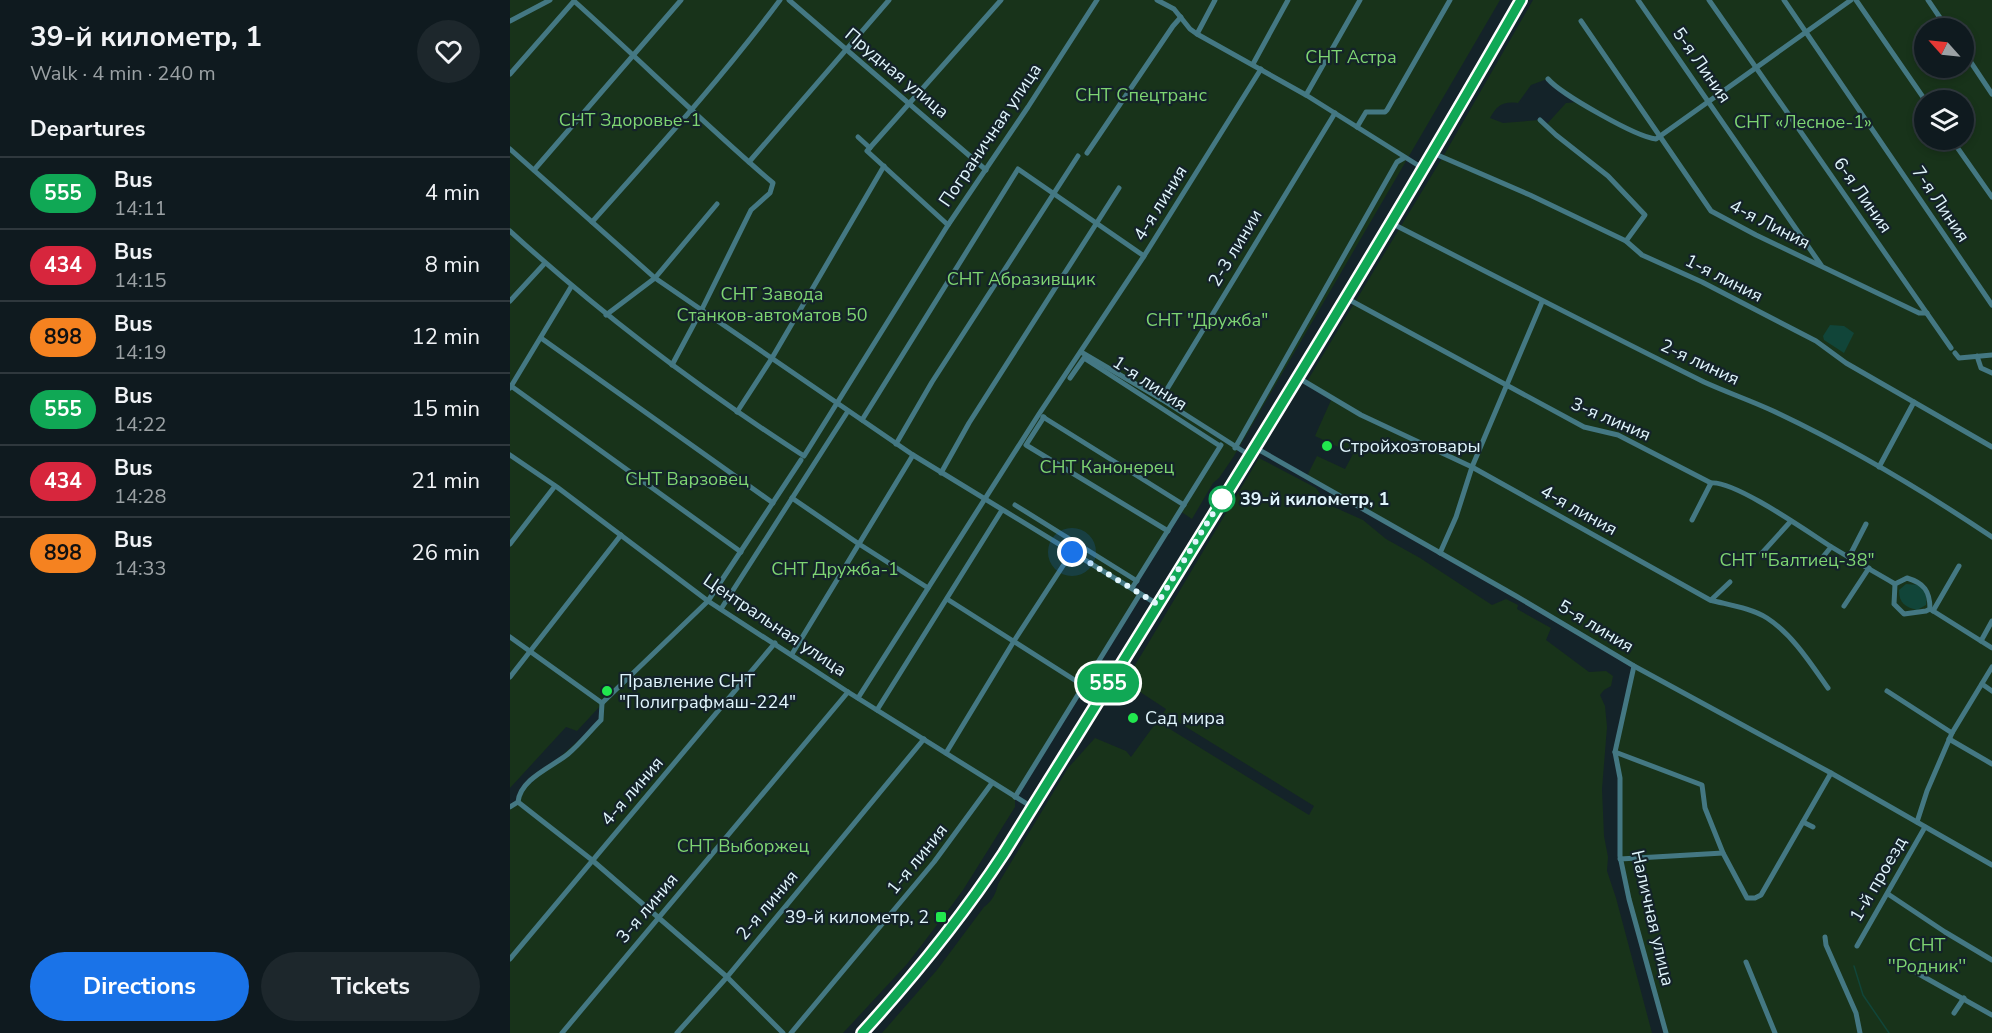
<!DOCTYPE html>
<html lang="en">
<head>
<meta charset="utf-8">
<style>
	body { margin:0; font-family:"Nunito Sans",sans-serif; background:#1d272c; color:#f1f3f6; height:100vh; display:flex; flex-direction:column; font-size:22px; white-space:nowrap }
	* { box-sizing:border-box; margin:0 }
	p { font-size:20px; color:#9ba1a4 }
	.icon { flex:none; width:33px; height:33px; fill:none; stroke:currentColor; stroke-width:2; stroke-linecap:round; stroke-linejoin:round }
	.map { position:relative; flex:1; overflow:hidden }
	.panel { display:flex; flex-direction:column; background:#0f1a1f; width:510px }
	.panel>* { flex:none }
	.badge { padding:0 12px; border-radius:20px; font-size:21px; line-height:39px }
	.needle { width:39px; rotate:297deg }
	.controls { position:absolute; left:1404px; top:18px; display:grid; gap:12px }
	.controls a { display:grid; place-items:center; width:60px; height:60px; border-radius:50%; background:#0f1a1f; box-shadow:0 3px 9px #0003,0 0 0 2px #2f383d; font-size:30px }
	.you { position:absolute; width:30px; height:30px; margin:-15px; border:4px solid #fff; border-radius:50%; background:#1a73e8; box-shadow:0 0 0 9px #1a73e833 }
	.map>.badge { position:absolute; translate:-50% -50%; box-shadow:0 0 0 3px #fff }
	h2 { padding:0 30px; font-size:22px; line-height:54px }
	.round { display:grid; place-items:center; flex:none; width:63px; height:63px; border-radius:32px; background:#1d272c }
	.head { display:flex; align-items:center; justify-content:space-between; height:102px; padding:0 30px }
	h1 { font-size:28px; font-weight:700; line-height:45px }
	.button { display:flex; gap:12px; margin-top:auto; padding:12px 30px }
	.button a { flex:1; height:69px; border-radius:36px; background:#1a73e8; color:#fff; font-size:24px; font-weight:700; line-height:69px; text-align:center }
	.button a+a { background:#1d272c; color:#f1f3f6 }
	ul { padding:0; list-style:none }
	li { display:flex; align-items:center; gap:18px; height:72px; padding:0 30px; border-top:2px solid #2f383d }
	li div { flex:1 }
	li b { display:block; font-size:22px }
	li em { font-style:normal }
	li .badge { min-width:66px; font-weight:700; text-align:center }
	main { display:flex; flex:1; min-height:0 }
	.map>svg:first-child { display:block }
	.green { fill:#18331a; fill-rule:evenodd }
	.water { fill:#114539 }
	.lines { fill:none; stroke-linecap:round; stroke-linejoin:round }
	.stream { stroke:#114539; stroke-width:1.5 }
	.street { stroke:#447883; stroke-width:5 }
	.primary { stroke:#7391f0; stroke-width:8 }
	.line-casing { stroke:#fff; stroke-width:14 }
	.line { stroke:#10a855; stroke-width:9 }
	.walk { stroke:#e0f5fc; stroke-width:6; stroke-dasharray:0 10.8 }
	.poi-dot { fill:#21e74e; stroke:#142329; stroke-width:2 }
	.stop-dot { fill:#fff; stroke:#10a855; stroke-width:3 }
	.labels { text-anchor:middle; stroke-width:4.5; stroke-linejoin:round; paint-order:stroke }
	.park-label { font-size:18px; fill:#7ed572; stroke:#142329 }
	.street-label { font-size:18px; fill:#e0f5fc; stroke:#142329 }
	.poi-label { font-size:18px; fill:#e0f5fc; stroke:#142329; text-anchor:start }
	.stop-label { font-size:18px; font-weight:bold; fill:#e0f5fc; stroke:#142329; text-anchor:start }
</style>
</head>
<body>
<main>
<section class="panel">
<div class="head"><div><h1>39-й километр, 1</h1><p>Walk · 4 min · 240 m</p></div><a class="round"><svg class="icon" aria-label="heart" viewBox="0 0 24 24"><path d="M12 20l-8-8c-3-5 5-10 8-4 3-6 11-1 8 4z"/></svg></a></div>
<h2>Departures</h2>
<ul>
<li><span class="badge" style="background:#10a855;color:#fff">555</span><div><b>Bus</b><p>14:11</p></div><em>4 min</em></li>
<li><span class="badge" style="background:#d7263d;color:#fff">434</span><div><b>Bus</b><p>14:15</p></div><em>8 min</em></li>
<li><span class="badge" style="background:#f58220;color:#111">898</span><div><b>Bus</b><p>14:19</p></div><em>12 min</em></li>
<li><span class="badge" style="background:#10a855;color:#fff">555</span><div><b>Bus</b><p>14:22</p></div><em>15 min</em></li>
<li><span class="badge" style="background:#d7263d;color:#fff">434</span><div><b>Bus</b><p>14:28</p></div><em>21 min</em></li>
<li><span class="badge" style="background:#f58220;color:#111">898</span><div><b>Bus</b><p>14:33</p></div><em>26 min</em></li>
</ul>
<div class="button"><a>Directions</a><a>Tickets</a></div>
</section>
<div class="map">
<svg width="1482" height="1033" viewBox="0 0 1482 1033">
	<rect width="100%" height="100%" fill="#142329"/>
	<g class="green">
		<path d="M 0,0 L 990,0 L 724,456 L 709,478 L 703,483 L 682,519 L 670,511 L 622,587 L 629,593 L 505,798 L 505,807 L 453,890 L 430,921 L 397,964 L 333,1033 L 0,1033 L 0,807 L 5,804 L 10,793 L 91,720 L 92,704 L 67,731 L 56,727 L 0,788 Z"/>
		<path d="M 1023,0 L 1482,0 L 1482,1033 L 1156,1033 L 1110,859 L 1111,777 L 1105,752 L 1123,666 L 797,476 L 807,456 L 835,469 L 843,454 L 805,436 L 822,398 L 796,383 L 934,155 ZM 1414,28 L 1454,28 L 1454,68 L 1414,68 ZM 1037,79 L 1068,102 L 1056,103 L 1036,125 L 1030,120 L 993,123 L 980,118 C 987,105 993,101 1008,103 L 1021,85 ZM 1414,100 L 1454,100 L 1454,140 L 1414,140 Z"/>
		<path d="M 749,458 L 806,488 L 817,504 L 853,520 L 876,539 L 910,558 L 982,605 L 996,599 L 1008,605 L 1007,609 L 1041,628 L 1036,640 L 1079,672 L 1096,671 L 1103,676 L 1101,686 L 1094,690 L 1090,695 L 1095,706 L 1097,727 L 1092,789 L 1094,836 L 1098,857 L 1097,871 L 1106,898 L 1142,1033 L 372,1033 L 427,970 L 474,907 C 482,901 486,894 488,884 L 558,768 L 585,738 L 616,751 L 621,757 L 656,709 L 615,682 ZM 660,717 L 804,806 L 799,815 L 655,726 Z"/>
	</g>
	<g class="water">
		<path d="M 1320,325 L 1334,326 L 1344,333 L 1334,353 L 1314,340 L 1313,336 Z"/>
		<path d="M 1396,584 L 1409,585 L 1417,595 L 1416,605 L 1407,610 C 1395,607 1389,603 1389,590 Z"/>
	</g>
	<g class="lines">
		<path class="stream" d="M 1344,966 L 1353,995 L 1379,1033"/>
		<g class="street">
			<path d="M 279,0 L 476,170"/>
			<path d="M 491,0 L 357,151 L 438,225 L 518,107 L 587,0"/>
			<path d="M 647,0 L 664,9 L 680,29 L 687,34 L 796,95 L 914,169"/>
			<path d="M 1128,0 L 1311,265"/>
			<path d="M 1199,0 L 1441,348"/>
			<path d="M 1274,0 L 1482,305"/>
			<path d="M 1346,0 L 1415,100"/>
			<path d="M 1418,0 L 1437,28"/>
			<path d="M 0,21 L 40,0"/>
			<path d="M 1071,21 L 1201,211 L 1246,235 L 1409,313 L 1417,313"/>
			<path d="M 687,34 L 705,0"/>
			<path d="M 1454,52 L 1482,94"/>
			<path d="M 743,64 L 778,0"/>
			<path d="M 0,74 L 64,1 C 131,61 195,125 263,183 L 260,193 L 241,210 L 192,309 L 162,365"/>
			<path d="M 1038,79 C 1051,94 1126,137 1146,139 L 1341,0"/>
			<path d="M 796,95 L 850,0"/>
			<path d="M 1030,120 L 1046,135 L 1098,176 L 1135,215 L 1116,241"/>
			<path d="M 847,127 L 856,112 L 875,112 L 877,110 L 940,0"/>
			<path d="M 348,137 L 360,148"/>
			<path d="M 1442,140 L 1482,197"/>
			<path d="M 0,149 L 145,278 L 403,455 L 647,604"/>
			<path d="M 577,153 L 663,26 L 671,17"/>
			<path d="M 923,153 L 1020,195 L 1116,241 L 1132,255 L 1192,282 L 1306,341 L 1336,363 L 1482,447"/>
			<path d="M 239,162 L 379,0"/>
			<path d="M 24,170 L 171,0"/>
			<path d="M 82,222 C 147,149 212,78 270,0"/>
			<path d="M 881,223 C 985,276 1089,330 1194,382 C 1216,392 1239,400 1261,410 C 1338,446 1412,490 1482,537"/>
			<path d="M 0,231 C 92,315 190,389 294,456 L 438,225"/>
			<path d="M 836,298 L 1074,427 L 1108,435 L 1201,483 C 1224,480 1298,532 1320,546 C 1341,559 1363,571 1385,584"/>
			<path d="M 0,301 L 35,263"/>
			<path d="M 96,315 L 145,278 L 207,204"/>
			<path d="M 31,338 L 263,503"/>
			<path d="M 571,352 L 651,399 L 739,455"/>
			<path d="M 1445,353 L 1449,358 L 1482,355"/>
			<path d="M 1467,356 L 1471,368 L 1482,373"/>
			<path d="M 787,377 L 851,415 L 962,467 L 1200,600 C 1219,605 1241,608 1257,618 C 1283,635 1301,664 1318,688"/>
			<path d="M 560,378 L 574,358 L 710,446"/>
			<path d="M 1,386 L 231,552"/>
			<path d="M 0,388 L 61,287"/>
			<path d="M 651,399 L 825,113"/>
			<path d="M 227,412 L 262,358 L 374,166"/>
			<path d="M 533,417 L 674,505"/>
			<path d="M 534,417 L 516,445 L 658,531"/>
			<path d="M 352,420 L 508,169 L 634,256"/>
			<path d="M 386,444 L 422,382 L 568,156"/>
			<path d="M 744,447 L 1006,596 L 1124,666 L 1321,773 L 1482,865"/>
			<path d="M 725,448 L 887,162 L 894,158"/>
			<path d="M 0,455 L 47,487 L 198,601 L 338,692 L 522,807"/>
			<path d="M 1369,467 L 1404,402"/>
			<path d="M 431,473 L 459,423 L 609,188"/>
			<path d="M 282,498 L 349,544 L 418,588"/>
			<path d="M 505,505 L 627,581"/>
			<path d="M 1182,520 L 1201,483"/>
			<path d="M 0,544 L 45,486"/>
			<path d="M 930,553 L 946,517 L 962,467 L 1032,302"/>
			<path d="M 1252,553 L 1281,521"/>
			<path d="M 1339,557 L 1356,524"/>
			<path d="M 1308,563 L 1321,547"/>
			<path d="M 1397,578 C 1414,583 1420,591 1420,609 L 1416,611 L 1394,614 L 1384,604 L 1385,584 Z"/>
			<path d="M 622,588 L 711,445"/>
			<path d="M 437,599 L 574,686"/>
			<path d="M 1201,600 L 1220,582"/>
			<path d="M 1334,606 L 1359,568"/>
			<path d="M 211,609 L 338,411"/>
			<path d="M 1420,609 L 1482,648"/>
			<path d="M 1423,611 L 1449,566"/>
			<path d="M 0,637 L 92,703"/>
			<path d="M 1471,641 L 1482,621"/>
			<path d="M 282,654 L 403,455"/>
			<path d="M 1124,666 L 1105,752 L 1110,778 L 1110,856 L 1119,899 L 1156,1033"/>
			<path d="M 0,677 L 111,535"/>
			<path d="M 1472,684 L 1482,691"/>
			<path d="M 1377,691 L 1442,733"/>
			<path d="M 348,698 L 529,414 L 634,256 L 751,69"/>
			<path d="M 92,703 L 198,601 L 291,460"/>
			<path d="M 367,710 L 492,510"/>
			<path d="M 1439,739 L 1482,764"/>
			<path d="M 1105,752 L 1192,785 L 1195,808 L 1213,853 L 1237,898 L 1245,898 L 1251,895 L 1321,773"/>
			<path d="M 436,753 L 504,641 L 562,552"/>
			<path d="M 505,797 L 630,594"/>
			<path d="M 8,802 L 82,860 L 217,977 L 273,1033"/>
			<path d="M 0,807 L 8,802 C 10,779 42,767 58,754 C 70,744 80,731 91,720 L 92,703"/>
			<path d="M 1293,822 L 1303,827"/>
			<path d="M 1407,822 L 1417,791 L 1442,733 L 1482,667"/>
			<path d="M 1110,859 L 1213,853"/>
			<path d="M 1378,894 L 1435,932 L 1482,960"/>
			<path d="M 1315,937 L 1316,945 L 1346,1013 L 1350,1033"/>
			<path d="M 1347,946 L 1415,827"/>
			<path d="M 0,959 L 265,643"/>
			<path d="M 1236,962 L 1265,1033"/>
			<path d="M 1407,973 L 1482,1015"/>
			<path d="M 1444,1013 L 1454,998"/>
			<path d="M 52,1033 L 338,692"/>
			<path d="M 167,1033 L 217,977 L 414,739"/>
			<path d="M 281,1033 L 424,862 L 482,783"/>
		</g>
		<path class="primary" d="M 352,1033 C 404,976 452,917 494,853 L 836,298 L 923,153 L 1010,0"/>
	</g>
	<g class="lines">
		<g class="line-casing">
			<path id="line" d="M 352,1033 C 404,976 452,917 494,853 C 669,571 846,289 1011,0"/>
		</g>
		<use href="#line" class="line"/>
		<path class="walk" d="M 562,552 L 647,604 L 712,499"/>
	</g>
	<g class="poi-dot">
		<circle cx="817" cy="446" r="6"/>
		<circle cx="97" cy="691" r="6"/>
		<circle cx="623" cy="718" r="6"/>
		<rect x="425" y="911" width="12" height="12" rx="3"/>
	</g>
	<circle class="stop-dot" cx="712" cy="499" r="12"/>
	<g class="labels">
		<g class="park-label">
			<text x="841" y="63">СНТ Астра</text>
			<text x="631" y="101">СНТ Спецтранс</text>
			<text x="120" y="126">СНТ Здоровье-1</text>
			<text x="1293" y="128">СНТ «Лесное-1»</text>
			<text x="511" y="285">СНТ Абразивщик</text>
			<text x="262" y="300">СНТ Завода<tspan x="262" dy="21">Станков-автоматов 50</tspan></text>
			<text x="697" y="326">СНТ "Дружба"</text>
			<text x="597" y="473">СНТ Канонерец</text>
			<text x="177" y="485">СНТ Варзовец</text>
			<text x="1287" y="566">СНТ "Балтиец-38"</text>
			<text x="325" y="575">СНТ Дружба-1</text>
			<text x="233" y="852">СНТ Выборжец</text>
			<text x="1417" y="951">СНТ<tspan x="1417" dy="21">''Родник''</tspan></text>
		</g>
		<g class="street-label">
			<text transform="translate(1192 65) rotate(55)" y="6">5-я Линия</text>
			<text transform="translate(387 73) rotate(40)" y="6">Прудная улица</text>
			<text transform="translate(480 135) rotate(-56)" y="6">Пограничная улица</text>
			<text transform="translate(1353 195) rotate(55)" y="6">6-я Линия</text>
			<text transform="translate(650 203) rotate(-58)" y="6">4-я линия</text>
			<text transform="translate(1431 204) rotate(56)" y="6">7-я Линия</text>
			<text transform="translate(1260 224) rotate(27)" y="6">4-я Линия</text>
			<text transform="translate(725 248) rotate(-59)" y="6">2-3 линии</text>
			<text transform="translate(1214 278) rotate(27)" y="6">1-я линия</text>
			<text transform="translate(1190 362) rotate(25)" y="6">2-я линия</text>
			<text transform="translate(640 383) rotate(33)" y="6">1-я линия</text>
			<text transform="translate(1101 419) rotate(23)" y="6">3-я линия</text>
			<text transform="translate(1069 510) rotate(29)" y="6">4-я линия</text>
			<text transform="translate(265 625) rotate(34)" y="6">Центральная улица</text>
			<text transform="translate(1086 626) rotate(31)" y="6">5-я линия</text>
			<text transform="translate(122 791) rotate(-49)" y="6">4-я линия</text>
			<text transform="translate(407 859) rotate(-51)" y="6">1-я линия</text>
			<text transform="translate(1368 879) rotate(-60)" y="6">1-й проезд</text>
			<text transform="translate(257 905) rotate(-50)" y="6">2-я линия</text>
			<text transform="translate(137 908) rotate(-50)" y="6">3-я линия</text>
			<text transform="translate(1143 918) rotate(77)" y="6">Наличная улица</text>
		</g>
		<g class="poi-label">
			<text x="829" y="452">Стройхозтовары</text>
			<text x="109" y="687">Правление СНТ<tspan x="109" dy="21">"Полиграфмаш-224"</tspan></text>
			<text x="635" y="724">Сад мира</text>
			<text x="419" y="923" text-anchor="end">39-й километр, 2</text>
		</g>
		<g class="stop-label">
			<text x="730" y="505">39-й километр, 1</text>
		</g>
	</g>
</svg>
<div class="controls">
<a><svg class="needle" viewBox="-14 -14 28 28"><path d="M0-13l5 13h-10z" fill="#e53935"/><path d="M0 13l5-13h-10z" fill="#9ba1a4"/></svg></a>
<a><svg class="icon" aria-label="layers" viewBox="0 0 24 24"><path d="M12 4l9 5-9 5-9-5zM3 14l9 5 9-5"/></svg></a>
</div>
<div class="you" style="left:562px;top:552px"></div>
<b class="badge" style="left:598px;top:683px;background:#10a855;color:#fff">555</b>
</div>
</main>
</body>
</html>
